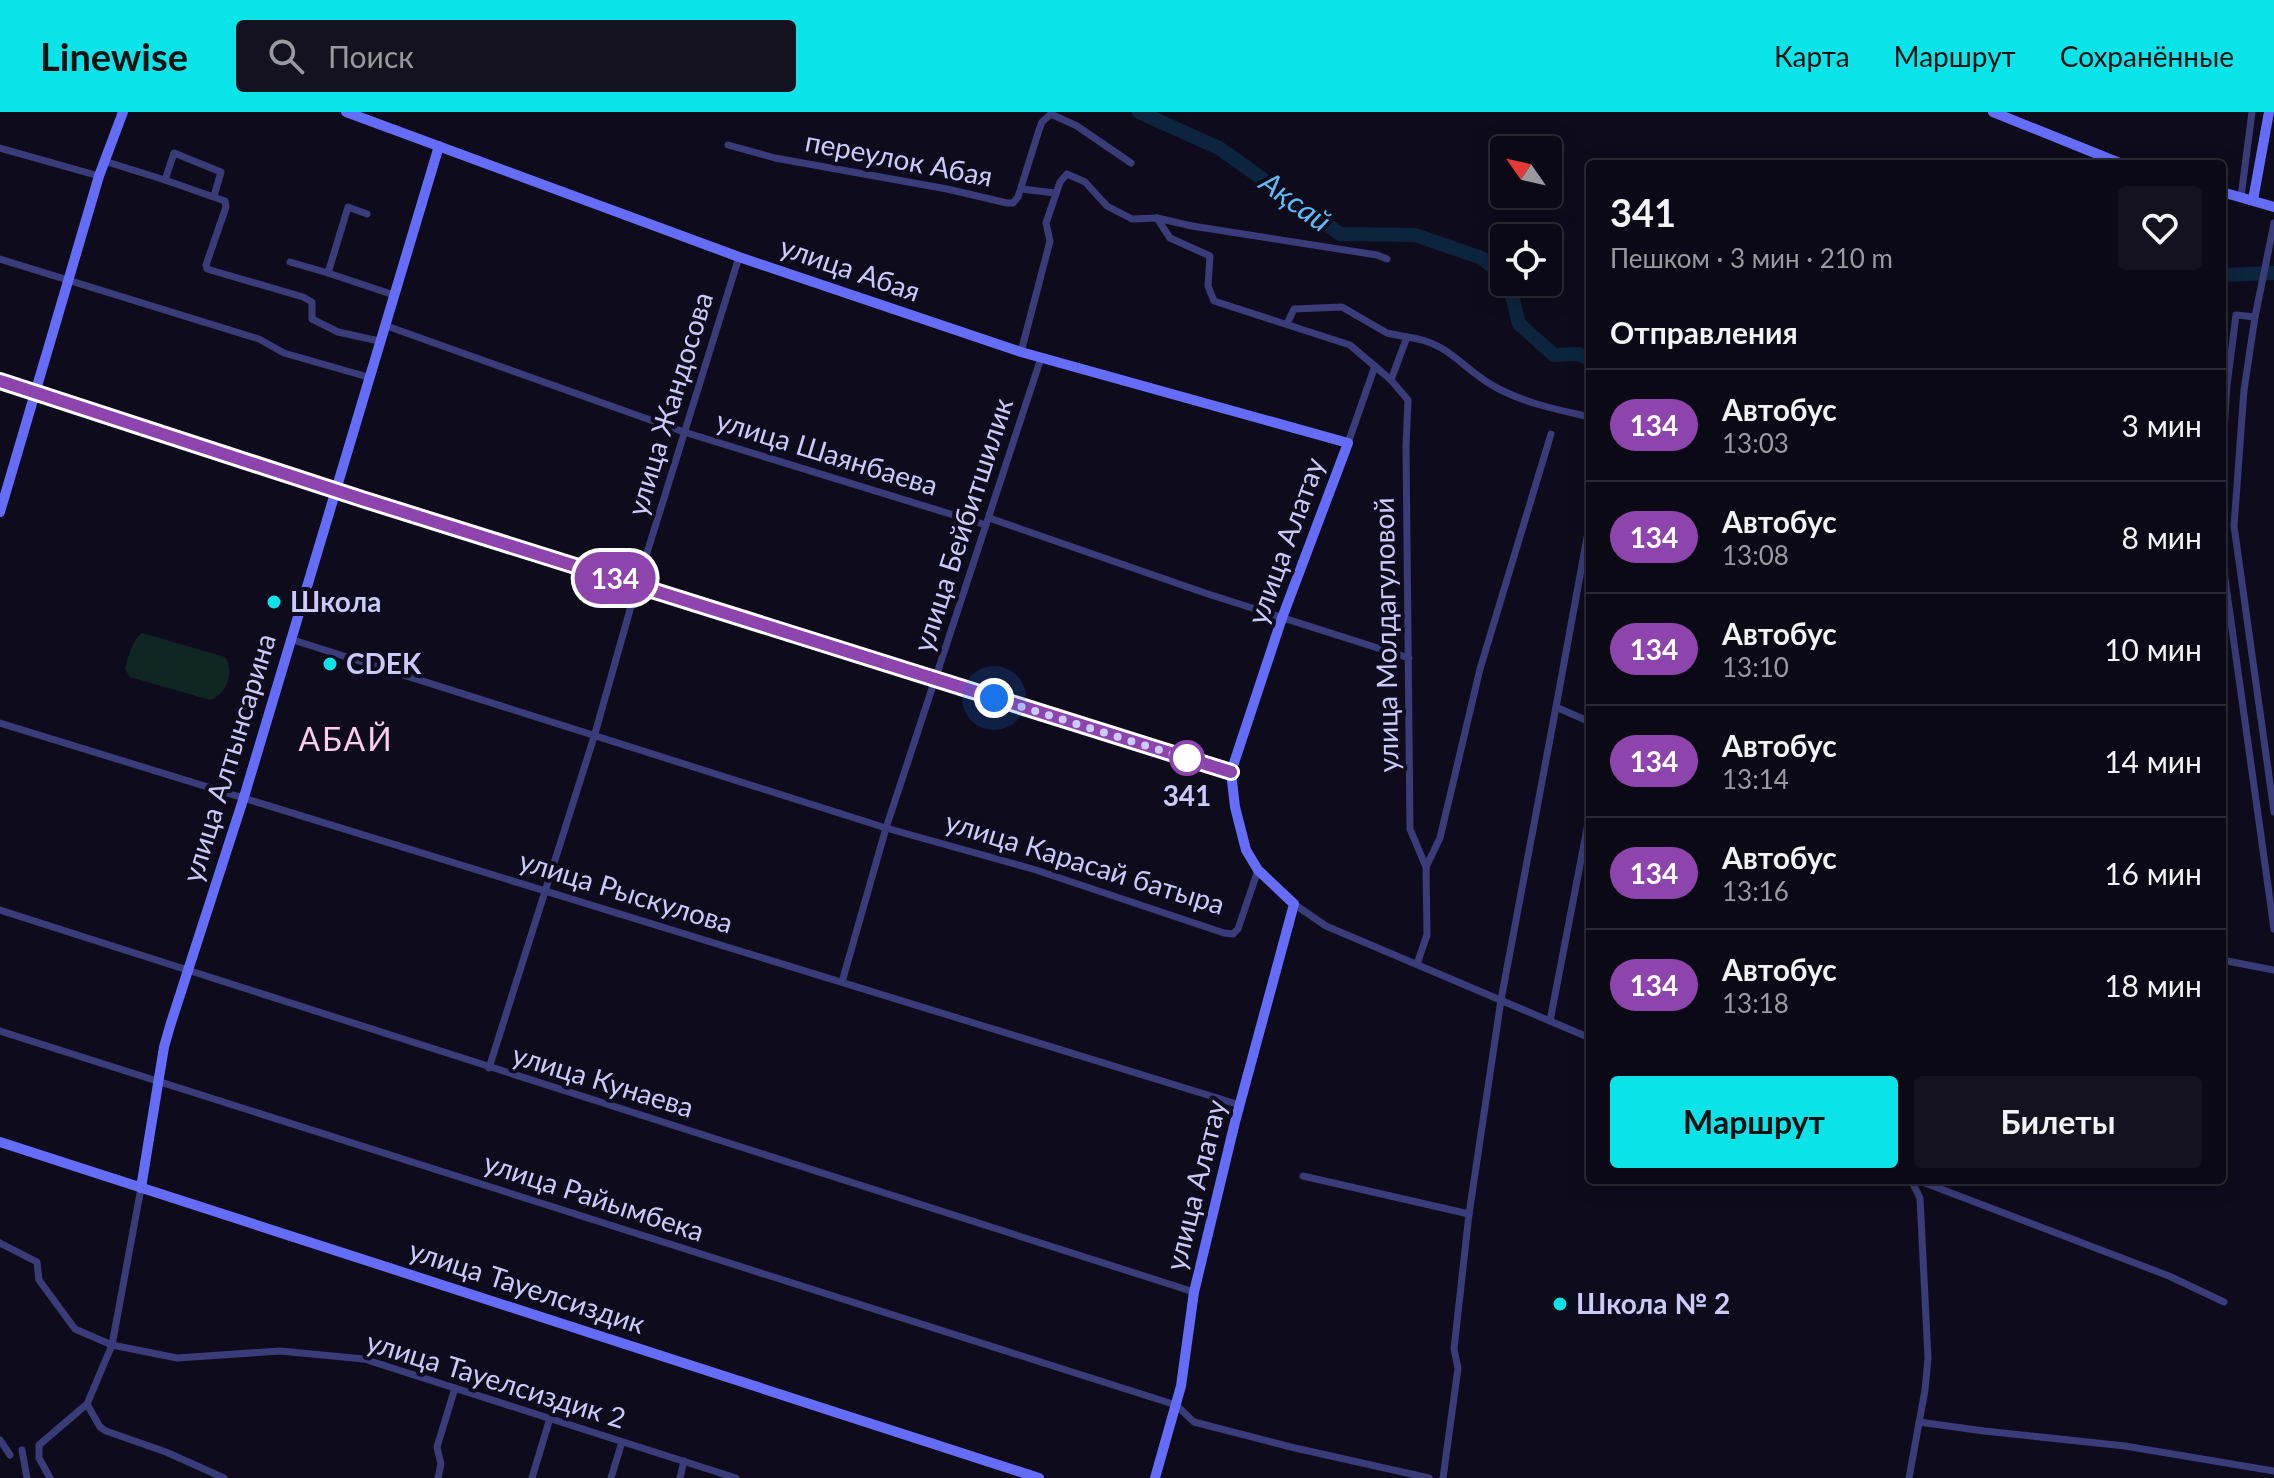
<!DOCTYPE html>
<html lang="ru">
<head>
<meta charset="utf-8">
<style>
	body { margin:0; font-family:Lato,sans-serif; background:#13121e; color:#f1f3f6; height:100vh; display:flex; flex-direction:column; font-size:30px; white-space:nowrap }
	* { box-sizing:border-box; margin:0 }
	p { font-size:26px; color:#999aa0 }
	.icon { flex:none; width:44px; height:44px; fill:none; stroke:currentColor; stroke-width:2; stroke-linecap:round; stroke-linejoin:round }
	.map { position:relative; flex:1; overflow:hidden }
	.drawer { position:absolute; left:1586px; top:48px; width:640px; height:1024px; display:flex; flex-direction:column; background:#0a0915; border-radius:8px; box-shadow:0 4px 20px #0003,0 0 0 2px #2a2a34 }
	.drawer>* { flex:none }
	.badge { padding:0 16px; border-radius:26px; font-size:28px; line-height:52px }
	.needle { width:52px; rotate:304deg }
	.controls { position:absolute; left:1490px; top:24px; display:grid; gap:16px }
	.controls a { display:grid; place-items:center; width:72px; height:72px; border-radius:8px; background:#0a0915; box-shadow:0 4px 20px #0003,0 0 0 2px #2a2a34; font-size:40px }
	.you { position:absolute; width:40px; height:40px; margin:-20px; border:6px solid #fff; border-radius:50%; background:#1a73e8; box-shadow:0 0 0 12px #1a73e833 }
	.map>.badge { position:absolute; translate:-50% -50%; box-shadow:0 0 0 4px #fff }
	h2 { padding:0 24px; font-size:30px; line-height:72px }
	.round { display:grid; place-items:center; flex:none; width:84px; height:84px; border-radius:8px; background:#13121e }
	.head { display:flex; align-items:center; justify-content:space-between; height:136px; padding:0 24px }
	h1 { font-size:38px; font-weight:700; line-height:60px }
	.primary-button { display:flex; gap:16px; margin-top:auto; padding:16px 24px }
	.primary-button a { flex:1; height:92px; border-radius:8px; background:#0ae3e8; color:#111; font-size:32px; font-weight:700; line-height:92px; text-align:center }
	.primary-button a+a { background:#13121e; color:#f1f3f6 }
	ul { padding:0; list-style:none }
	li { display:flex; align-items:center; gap:24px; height:112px; padding:0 24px; border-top:2px solid #2a2a34 }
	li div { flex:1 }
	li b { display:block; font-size:30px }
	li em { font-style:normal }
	li .badge { min-width:88px; font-weight:700; text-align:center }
	header { display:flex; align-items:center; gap:48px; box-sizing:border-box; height:112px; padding:0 40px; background:#0ae3e8; color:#111 }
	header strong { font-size:38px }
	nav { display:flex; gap:44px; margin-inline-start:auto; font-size:28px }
	.search { width:560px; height:72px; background:#13121e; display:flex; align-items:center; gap:20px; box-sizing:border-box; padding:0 28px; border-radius:8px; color:#999aa0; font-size:30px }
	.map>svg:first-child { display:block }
	.green { fill:#102623 }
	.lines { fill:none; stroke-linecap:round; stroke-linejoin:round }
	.river { stroke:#0d243f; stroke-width:14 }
	.street { stroke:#393c79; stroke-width:7 }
	.secondary { stroke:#656df8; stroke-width:10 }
	.line-casing { stroke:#fff; stroke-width:18 }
	.line { stroke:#8e44ad; stroke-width:12 }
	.walk { stroke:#cccafd; stroke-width:8; stroke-dasharray:0 14.4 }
	.poi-dot { fill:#0ae3e8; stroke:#0e0c1c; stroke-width:3 }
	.stop-dot { fill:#fff; stroke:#8e44ad; stroke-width:4 }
	.labels { text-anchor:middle; stroke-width:8; stroke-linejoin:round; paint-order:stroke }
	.street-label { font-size:28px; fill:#cccafd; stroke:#0e0c1c }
	.poi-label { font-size:28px; font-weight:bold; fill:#cccafd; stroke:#0e0c1c; text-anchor:start }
	.stop-label { font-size:28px; font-weight:bold; fill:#cccafd; stroke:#0e0c1c }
	.water-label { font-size:30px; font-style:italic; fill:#5dbcf8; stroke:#0e0c1c }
	.quarter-label { font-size:32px; letter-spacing:2px; fill:#fdccef; stroke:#0e0c1c }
</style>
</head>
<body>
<header>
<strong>Linewise</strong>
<div class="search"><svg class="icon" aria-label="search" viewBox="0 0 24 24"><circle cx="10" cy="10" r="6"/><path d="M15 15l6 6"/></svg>Поиск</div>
<nav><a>Карта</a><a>Маршрут</a><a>Сохранённые</a></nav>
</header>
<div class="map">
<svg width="2274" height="1366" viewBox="0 0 2274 1366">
	<rect width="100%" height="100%" fill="#0e0c1c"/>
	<path class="green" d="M 142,521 L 225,545 C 235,559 227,582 210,588 L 130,565 L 125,557 C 128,545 132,529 142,521 Z"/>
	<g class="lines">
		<g class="river">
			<path d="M 1139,0 L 1219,36 L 1340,122 L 1415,123 L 1482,146 L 1504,164"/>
			<path d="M 2222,163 L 2274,161"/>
			<path d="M 1509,170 L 1519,212 L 1554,243 L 1578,242 L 1590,247"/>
		</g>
		<g class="street">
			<path d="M 728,33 L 775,46 L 947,77 L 1007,91 L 1013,91 L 1018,85 L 1039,18 L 1042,10 L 1051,2 L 1077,14 L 1131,51"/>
			<path d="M 0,36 L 99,64"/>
			<path d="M 104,49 L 165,68"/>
			<path d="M 1022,77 L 1055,81"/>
			<path d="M 214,84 L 221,60 L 174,41 L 165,68 L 225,89 L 226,95 L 206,153 L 207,157 L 303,185 L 312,190 L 312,207 L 338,220 L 379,229"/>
			<path d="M 2241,85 L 2252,0"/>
			<path d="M 1157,106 L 1170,126 L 1210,144 L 1208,174 L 1214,189 L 1350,233 L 1391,268 L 1408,288 L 1406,335 L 1410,717 L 1426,755"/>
			<path d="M 2274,111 L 2255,205 L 2244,278 L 2234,414 L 2274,700"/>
			<path d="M 0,147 L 259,227 L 284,241 L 368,265"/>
			<path d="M 290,150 L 328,161 L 348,95 L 367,102"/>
			<path d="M 328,161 L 394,183"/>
			<path d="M 1287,212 L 1294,197 L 1342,195 L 1387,221 L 1407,225 L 1391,268"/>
			<path d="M 384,213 L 684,320 L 986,413"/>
			<path d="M 1407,225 C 1451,230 1463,259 1499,277 C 1528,292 1559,298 1590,305"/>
			<path d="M 1021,240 L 1050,129 L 1046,111 L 1060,70 L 1067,62 L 1085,70 L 1107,94 L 1132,107 L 1157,106 L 1192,114 L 1377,143 L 1387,147"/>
			<path d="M 0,269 L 335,378"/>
			<path d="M 1348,331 L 1375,254"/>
			<path d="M 2222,348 L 2227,273 L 2236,203 L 2255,205"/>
			<path d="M 989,406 L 1205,481 L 1409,546"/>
			<path d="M 1590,409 L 1556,595 L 1590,610"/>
			<path d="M 2222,445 L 2274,817"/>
			<path d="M 290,527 L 886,716 L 1036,758 L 1224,821 L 1233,822 L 1238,817 L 1258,758"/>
			<path d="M 0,611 L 1240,993"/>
			<path d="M 1294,792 L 1326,814 L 1590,926"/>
			<path d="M 0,798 L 1194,1180"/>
			<path d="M 2222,848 L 2274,858"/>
			<path d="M 1417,852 L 1427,823 L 1426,755 L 1440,726 L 1480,557 L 1551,322"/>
			<path d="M 842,870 L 886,716 L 1041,246"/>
			<path d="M 1550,909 L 1590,701"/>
			<path d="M 0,919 L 1176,1293 L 1194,1310 L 1295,1336 L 1429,1366"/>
			<path d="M 489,956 L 594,625 L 637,473 L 739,145"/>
			<path d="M 1303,1064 L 1469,1102"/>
			<path d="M 1917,1068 L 2169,1164 L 2224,1190"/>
			<path d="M 0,1131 L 37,1150 L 39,1168 L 75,1217 L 112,1233 L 177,1246 L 280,1239 L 364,1247 L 736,1366"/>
			<path d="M 87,1292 L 100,1315 L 106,1319 L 166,1340 L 224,1366"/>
			<path d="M 1919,1310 L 1984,1319 L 2125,1334 L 2274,1359"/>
			<path d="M 0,1328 L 10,1343"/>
			<path d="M 22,1338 L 27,1366"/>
			<path d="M 50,1366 L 39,1346 L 39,1333 L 87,1292 L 112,1233 L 141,1076"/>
			<path d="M 438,1366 L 441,1352 L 437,1335 L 455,1276"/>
			<path d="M 532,1366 L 550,1306"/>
			<path d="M 611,1366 L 622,1330"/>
			<path d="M 680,1366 L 684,1349"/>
			<path d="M 1443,1366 L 1458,1256 L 1454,1237 L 1469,1102 L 1501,888 L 1556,595"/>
			<path d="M 1909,1366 L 1925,1278 L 1928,1246 L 1920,1086 L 1911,1068"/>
		</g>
		<g class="secondary">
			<path d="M 346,0 L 739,145 L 1021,240 L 1348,331 L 1282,506 L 1231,660 L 1235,695 L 1246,738 L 1258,758 L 1294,792 L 1235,1010 L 1194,1180 L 1181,1274 L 1155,1366"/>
			<path d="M 1993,0 L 2122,52"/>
			<path d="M 2222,80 L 2274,95"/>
			<path d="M 2253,88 L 2269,0"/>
			<path d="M 335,378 L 1231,660"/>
			<path d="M 0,400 L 99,64 L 123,0"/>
			<path d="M 0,1030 L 1039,1366"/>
			<path d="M 141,1076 L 164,935 L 170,914 L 244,685 L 439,34"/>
		</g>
	</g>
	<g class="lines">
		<g class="line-casing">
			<path id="line" d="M 0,269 L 362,387 L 1231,660"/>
		</g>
		<use href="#line" class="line"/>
		<path class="walk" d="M 994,586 L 1201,651 L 1187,646"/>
	</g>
	<g class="poi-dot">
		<circle cx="274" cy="490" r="8"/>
		<circle cx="330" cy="552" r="8"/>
		<circle cx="1560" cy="1192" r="8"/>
	</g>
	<circle class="stop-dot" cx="1187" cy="646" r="16"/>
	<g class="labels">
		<g class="street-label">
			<text transform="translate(899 47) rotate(11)" y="10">переулок Абая</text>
			<text transform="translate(850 157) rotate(19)" y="10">улица Абая</text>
			<text transform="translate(670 292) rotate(-73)" y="10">улица Жандосова</text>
			<text transform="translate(827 341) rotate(17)" y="10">улица Шаянбаева</text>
			<text transform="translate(963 413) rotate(-72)" y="10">улица Бейбитшилик</text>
			<text transform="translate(1286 429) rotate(-70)" y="10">улица Алатау</text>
			<text transform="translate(1386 523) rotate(-91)" y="10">улица Молдагуловой</text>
			<text transform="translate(229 646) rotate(-73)" y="10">улица Алтынсарина</text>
			<text transform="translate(1085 751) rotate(17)" y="10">улица Карасай батыра</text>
			<text transform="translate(626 780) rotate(17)" y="10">улица Рыскулова</text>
			<text transform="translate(603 969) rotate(17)" y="10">улица Кунаева</text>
			<text transform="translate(1196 1073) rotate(-76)" y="10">улица Алатау</text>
			<text transform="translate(594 1085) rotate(18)" y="10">улица Райымбека</text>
			<text transform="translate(527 1175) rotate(18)" y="10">улица Тауелсиздик</text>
			<text transform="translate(496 1268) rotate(17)" y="10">улица Тауелсиздик 2</text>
		</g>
		<g class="poi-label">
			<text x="290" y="500">Школа</text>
			<text x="346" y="562">CDEK</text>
			<text x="1576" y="1202">Школа № 2</text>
		</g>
		<g class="stop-label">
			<text x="1187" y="694">341</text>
		</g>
		<g class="water-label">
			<text transform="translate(1295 90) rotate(36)" y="10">Ақсай</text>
		</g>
		<g class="quarter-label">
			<text x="346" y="639">АБАЙ</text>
		</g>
	</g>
</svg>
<div class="controls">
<a><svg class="needle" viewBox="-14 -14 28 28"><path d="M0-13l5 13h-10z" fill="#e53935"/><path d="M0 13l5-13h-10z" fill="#999aa0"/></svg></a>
<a><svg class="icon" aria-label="locate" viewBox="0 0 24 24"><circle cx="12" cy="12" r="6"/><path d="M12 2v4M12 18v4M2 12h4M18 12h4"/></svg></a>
</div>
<div class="you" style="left:994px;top:586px"></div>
<b class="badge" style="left:615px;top:466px;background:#8e44ad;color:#fff">134</b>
<section class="drawer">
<div class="head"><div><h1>341</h1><p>Пешком · 3 мин · 210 m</p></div><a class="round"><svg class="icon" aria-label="heart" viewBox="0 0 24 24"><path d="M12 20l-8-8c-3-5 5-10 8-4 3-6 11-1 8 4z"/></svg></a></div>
<h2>Отправления</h2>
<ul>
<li><span class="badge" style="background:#8e44ad;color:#fff">134</span><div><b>Автобус</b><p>13:03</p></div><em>3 мин</em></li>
<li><span class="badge" style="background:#8e44ad;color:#fff">134</span><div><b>Автобус</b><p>13:08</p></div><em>8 мин</em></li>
<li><span class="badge" style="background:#8e44ad;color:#fff">134</span><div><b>Автобус</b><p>13:10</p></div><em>10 мин</em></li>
<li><span class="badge" style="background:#8e44ad;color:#fff">134</span><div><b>Автобус</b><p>13:14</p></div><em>14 мин</em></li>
<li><span class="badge" style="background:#8e44ad;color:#fff">134</span><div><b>Автобус</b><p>13:16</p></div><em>16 мин</em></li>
<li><span class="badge" style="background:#8e44ad;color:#fff">134</span><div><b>Автобус</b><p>13:18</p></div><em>18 мин</em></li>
</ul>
<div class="primary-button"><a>Маршрут</a><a>Билеты</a></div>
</section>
</div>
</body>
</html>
